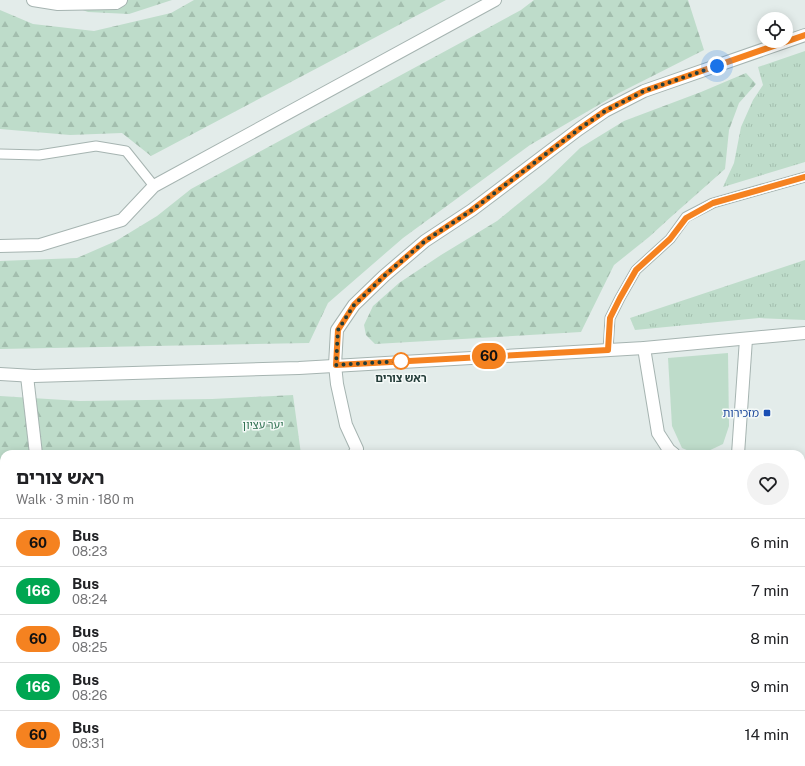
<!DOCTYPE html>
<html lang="en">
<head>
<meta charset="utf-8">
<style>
	body { margin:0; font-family:"Public Sans","Noto Sans Hebrew",sans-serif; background:#f2f2f2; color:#202124; height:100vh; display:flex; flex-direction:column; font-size:15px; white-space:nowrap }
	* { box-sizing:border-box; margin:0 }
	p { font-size:13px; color:#757577 }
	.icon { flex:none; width:22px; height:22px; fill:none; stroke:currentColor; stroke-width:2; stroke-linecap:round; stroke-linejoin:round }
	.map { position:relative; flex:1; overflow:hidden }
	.side { position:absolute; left:0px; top:450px; width:805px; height:316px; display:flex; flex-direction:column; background:#fff; border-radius:12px 12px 0 0; box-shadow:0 2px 10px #0003 }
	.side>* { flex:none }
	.badge { padding:0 8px; border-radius:13px; font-size:14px; line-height:26px }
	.tools { position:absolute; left:757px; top:12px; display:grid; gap:8px }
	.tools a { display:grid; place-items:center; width:36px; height:36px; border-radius:50%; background:#fff; box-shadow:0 2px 10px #0003; font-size:20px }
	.you { position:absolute; width:20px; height:20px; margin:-10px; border:3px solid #fff; border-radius:50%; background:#1a73e8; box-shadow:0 0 0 6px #1a73e833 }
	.map>.badge { position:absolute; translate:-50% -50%; box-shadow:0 0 0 2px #fff }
	.round { display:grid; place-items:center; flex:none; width:42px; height:42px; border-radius:21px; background:#f2f2f2 }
	.headline { display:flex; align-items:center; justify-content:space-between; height:68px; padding:0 16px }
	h1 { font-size:19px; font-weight:700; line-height:30px }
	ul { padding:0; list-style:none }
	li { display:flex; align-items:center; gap:12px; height:48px; padding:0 16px; border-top:1px solid #e0e0e0 }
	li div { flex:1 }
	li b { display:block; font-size:15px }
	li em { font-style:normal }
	li .badge { min-width:44px; font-weight:700; text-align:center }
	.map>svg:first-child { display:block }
	.grass { fill:url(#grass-tufts) }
	.forest { fill:url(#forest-firs) }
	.park { fill:#bedcca }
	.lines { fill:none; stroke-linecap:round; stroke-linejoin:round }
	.service-casing { stroke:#a6b4b1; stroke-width:11 }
	.minor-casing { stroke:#a6b4b1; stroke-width:14 }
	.tertiary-casing { stroke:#a6b4b1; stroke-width:14 }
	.service { stroke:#fff; stroke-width:9 }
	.minor { stroke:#fff; stroke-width:12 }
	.tertiary { stroke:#fff; stroke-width:12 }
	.line-casing { stroke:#fff; stroke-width:9 }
	.line { stroke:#f58220; stroke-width:6 }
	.walk { stroke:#243d39; stroke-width:4; stroke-dasharray:0 7.2 }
	.stop-dot { fill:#fff; stroke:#f58220; stroke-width:2 }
	.transit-dot { fill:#1a4fb4; stroke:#f4f9f7; stroke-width:1.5 }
	.labels { text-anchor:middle; stroke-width:3; stroke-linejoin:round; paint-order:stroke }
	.stop-label { font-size:11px; font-weight:bold; fill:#243d39; stroke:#f4f9f7 }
	.transit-label { font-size:11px; fill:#164399; stroke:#f4f9f7; text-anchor:end }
	.park-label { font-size:11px; fill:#307252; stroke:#f4f9f7 }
</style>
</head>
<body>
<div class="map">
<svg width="805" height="766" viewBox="0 0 805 766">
	<defs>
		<pattern id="grass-tufts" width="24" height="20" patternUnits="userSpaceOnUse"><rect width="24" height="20" fill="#bedcca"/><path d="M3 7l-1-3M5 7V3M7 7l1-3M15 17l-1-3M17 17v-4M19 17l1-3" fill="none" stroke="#a3beae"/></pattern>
		<pattern id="forest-firs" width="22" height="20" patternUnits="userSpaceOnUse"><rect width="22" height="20" fill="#bedcca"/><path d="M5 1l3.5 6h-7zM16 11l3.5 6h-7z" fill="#a3beae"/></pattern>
	</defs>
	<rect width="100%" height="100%" fill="#e3ecea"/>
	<g class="grass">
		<path d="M 805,51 L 805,162 L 723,187 L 734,163 L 741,127 L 753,100 L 763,85 L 758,67 Z"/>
		<path d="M 805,260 L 805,320 L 759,318 L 635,330 L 630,318 Z"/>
	</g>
	<g class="forest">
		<path d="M 55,0 L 172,0 L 129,14 L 88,12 Z"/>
		<path d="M 194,0 L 446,0 L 151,156 L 122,133 L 70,135 L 0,129 L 0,10 L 33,24 L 94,31 L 171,13 Z"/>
		<path d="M 534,0 L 688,0 L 704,50 L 619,93 L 530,145 L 403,238 L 328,303 L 309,343 L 0,349 L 0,261 L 77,258 L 116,241 L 157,216 L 191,189 L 521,10 Z"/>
		<path d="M 746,73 L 756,84 L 739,103 L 729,130 L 725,169 L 672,216 L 649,237 L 614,265 L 581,332 L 375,344 L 366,335 L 364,325 L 373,306 L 399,283 L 441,255 L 497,221 L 545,182 L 580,148 L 624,121 L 701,92 Z"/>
		<path d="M 293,395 L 301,454 L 4,454 L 4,740 L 0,747 L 0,396 L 80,401 L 212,399 Z"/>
	</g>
	<g class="park">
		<path d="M 728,353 L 729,426 L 723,444 L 702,454 L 696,454 L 682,448 L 672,426 L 668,358 Z"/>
		<path d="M 801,742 L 805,746 L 805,766 L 753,766 L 756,762 L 801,762 Z"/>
		<path d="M 255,762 L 312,762 L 315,766 L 258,766 Z"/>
	</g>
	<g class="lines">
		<g class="service-casing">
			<g id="service">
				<path d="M 0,154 L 39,155 L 96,146 L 126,151 L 154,186"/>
				<path d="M 608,350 L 610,318 L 620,298 L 636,270 L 670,239 L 686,217 L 713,203 L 805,177"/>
				<path d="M 0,671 L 4,661"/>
			</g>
		</g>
		<g class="minor-casing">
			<g id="minor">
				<path d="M 33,0 L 58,4 L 116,3 L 121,0"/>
				<path d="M 0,246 L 40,245 L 122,220 L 154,186 L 495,0"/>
				<path d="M 644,348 L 658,433 L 669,450 L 674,454"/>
				<path d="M 27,376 L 36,454"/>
				<path d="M 354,454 L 357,449 L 346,425 L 337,384 L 335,365 L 337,330 L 354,305 L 384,276 L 425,241 L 472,210 L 579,129 L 605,111 L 644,91 L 805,35"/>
				<path d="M 738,454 L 746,339"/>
				<path d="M 801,524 L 805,521"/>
				<path d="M 801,557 L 805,561"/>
				<path d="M 221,762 L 224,766"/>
				<path d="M 393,762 L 397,766"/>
				<path d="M 487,762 L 489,766"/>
				<path d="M 703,762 L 708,766"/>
			</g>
		</g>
		<g class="tertiary-casing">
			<path id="tertiary" d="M 0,374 L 34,376 L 299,368 L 644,348 L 805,333"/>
		</g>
		<use href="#service" class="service"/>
		<use href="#minor" class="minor"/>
		<use href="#tertiary" class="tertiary"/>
	</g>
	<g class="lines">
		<g class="line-casing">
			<path id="line" d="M 805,35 L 644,91 L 605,111 L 579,129 L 472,210 L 425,241 L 384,276 L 354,305 L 338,330 L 336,365 L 608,350 L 610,318 L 620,298 L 636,270 L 670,239 L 686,218 L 713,203 L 805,177"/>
		</g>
		<use href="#line" class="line"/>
		<path class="walk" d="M 401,361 L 336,365 L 338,330 L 354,305 L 384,276 L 425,241 L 472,210 L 579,129 L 605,111 L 644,91 L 717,66"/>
	</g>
	<circle class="stop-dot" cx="401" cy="361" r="8"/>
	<rect class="transit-dot" x="763" y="409" width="8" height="8" rx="2"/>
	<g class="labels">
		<g class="stop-label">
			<text x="401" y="382">ראש צורים</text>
		</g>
		<g class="transit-label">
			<text x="759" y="417">מזכירות</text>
		</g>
		<g class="park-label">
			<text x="263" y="429">יער עציון</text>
		</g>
	</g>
</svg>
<div class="tools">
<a><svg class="icon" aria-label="locate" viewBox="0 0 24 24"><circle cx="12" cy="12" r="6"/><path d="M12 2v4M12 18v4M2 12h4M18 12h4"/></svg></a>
</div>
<div class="you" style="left:717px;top:66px"></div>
<b class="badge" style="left:489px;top:356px;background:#f58220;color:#111">60</b>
<section class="side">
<div class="headline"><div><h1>ראש צורים</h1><p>Walk · 3 min · 180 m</p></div><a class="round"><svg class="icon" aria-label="heart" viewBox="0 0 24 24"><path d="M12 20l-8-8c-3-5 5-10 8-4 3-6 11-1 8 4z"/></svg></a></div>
<ul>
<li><span class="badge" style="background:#f58220;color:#111">60</span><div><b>Bus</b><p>08:23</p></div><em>6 min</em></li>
<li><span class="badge" style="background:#00a651;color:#fff">166</span><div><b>Bus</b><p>08:24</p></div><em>7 min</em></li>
<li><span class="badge" style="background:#f58220;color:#111">60</span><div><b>Bus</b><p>08:25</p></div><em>8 min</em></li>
<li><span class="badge" style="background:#00a651;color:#fff">166</span><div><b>Bus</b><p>08:26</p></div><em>9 min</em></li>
<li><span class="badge" style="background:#f58220;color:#111">60</span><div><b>Bus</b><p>08:31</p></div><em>14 min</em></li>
</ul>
</section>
</div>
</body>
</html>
